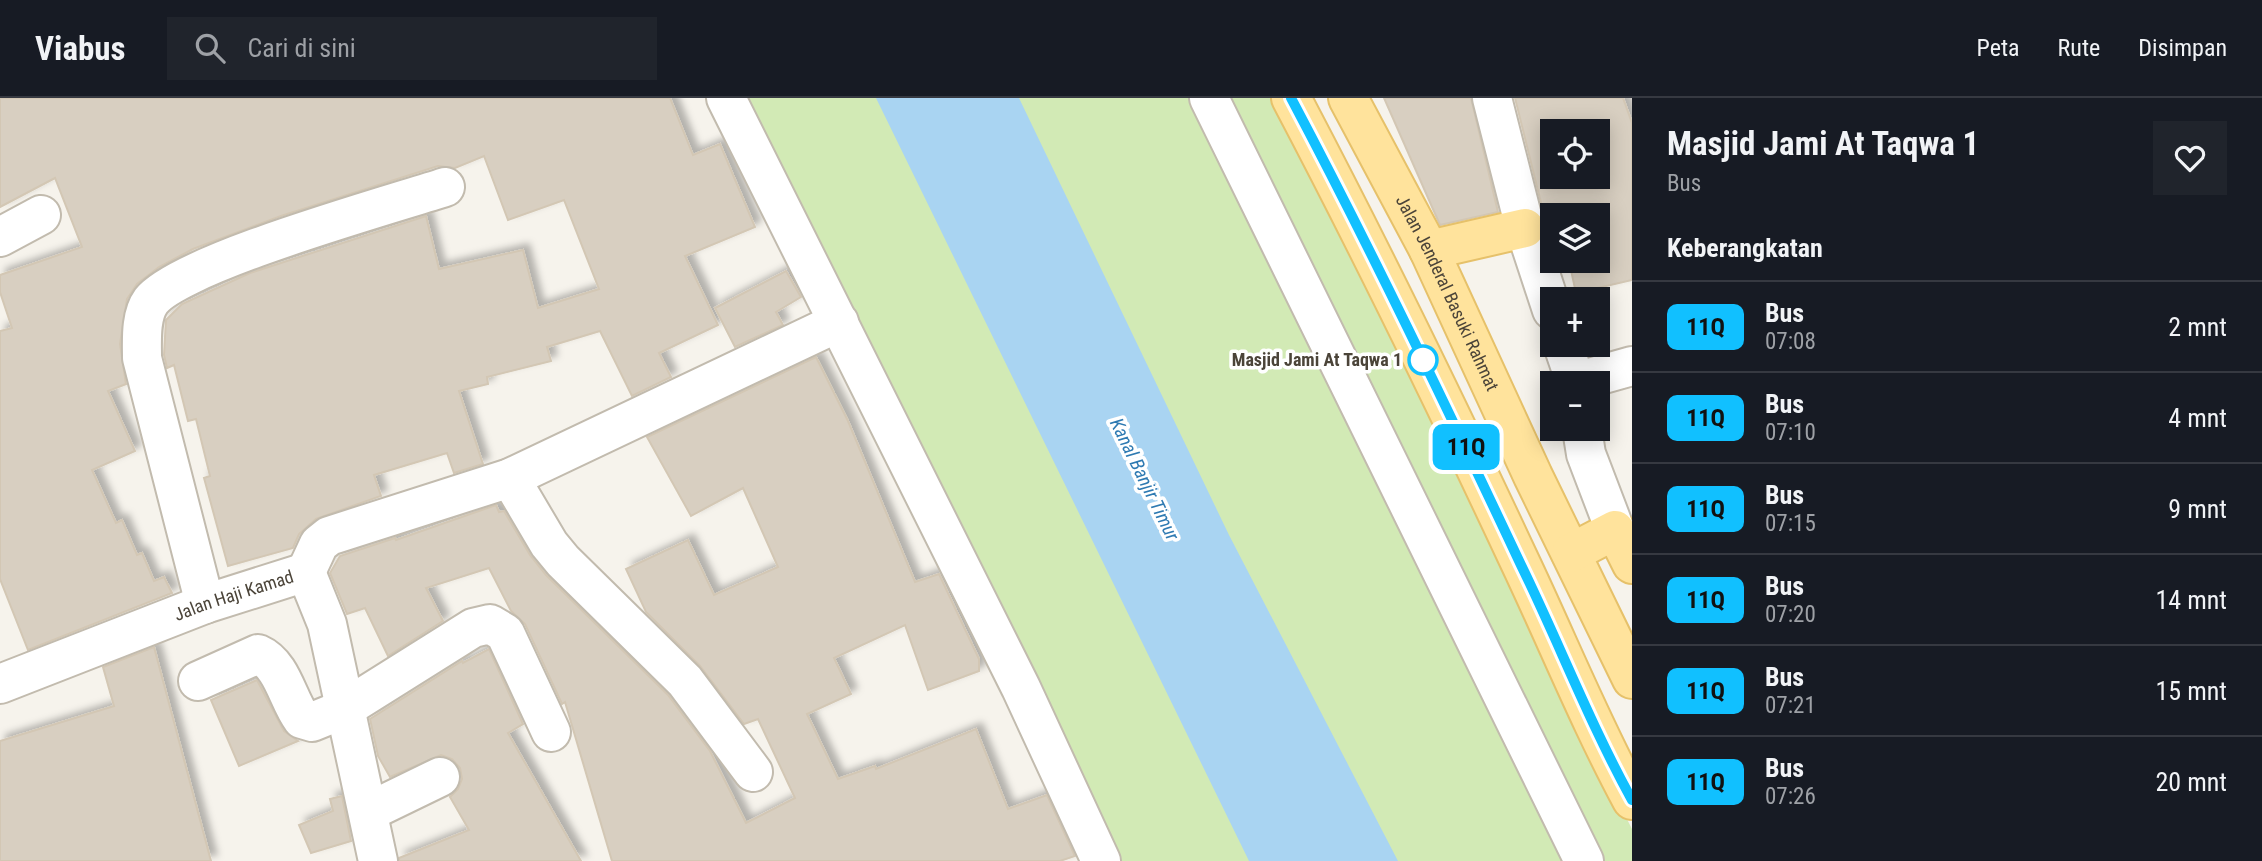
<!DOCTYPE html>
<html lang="id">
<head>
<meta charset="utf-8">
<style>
	body { margin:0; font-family:"Roboto Condensed",sans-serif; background:#20242c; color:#f1f3f6; height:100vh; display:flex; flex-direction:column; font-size:26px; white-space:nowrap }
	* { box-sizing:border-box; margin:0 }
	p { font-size:23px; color:#9ea1a6 }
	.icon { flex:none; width:38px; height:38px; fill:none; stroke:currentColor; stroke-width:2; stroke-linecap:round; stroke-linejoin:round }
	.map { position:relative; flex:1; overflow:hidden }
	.sheet { display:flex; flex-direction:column; background:#171b24; width:630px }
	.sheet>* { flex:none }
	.badge { padding:0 14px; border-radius:10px; font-size:24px; line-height:46px }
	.controls { position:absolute; left:1540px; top:21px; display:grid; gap:14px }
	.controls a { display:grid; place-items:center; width:70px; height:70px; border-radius:0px; background:#171b24; box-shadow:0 4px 18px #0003; font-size:35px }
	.map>.badge { position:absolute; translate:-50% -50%; box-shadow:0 0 0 4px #fff }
	h2 { padding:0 35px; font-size:26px; line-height:63px }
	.round { display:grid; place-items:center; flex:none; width:74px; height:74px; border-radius:0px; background:#20242c }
	.overview { display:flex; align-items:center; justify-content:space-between; height:119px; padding:0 35px }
	h1 { font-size:33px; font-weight:700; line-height:52px }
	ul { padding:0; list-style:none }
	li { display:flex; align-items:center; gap:21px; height:91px; padding:0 35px; border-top:2px solid #363941 }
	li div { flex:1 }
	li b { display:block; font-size:26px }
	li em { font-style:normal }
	li .badge { min-width:77px; font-weight:700; text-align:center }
	header { display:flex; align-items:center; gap:42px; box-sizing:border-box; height:98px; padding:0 35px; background:#171b24; border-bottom:2px solid #363941 }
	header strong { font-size:33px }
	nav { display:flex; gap:38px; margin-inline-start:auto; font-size:24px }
	.search { width:490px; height:63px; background:#20242c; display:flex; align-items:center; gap:18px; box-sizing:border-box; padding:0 24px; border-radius:0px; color:#9ea1a6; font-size:26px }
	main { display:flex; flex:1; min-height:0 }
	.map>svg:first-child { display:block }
	.green { fill:#d2eab5 }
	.water { fill:#a9d4f2 }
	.building { fill:#d8cfc1; stroke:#d3c7b4; stroke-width:2; fill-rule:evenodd; filter:url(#shadow) }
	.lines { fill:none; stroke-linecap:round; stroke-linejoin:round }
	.minor-casing { stroke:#c2bbae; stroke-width:42 }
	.major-casing { stroke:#e6c16a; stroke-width:42 }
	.minor { stroke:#fff; stroke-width:38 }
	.major { stroke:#ffe39c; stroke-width:38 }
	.line-casing { stroke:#fff; stroke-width:16 }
	.line { stroke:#11c0ff; stroke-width:10 }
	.stop-dot { fill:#fff; stroke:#11c0ff; stroke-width:3.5 }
	.labels { text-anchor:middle; stroke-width:7; stroke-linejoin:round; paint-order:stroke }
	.street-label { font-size:18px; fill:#4b4439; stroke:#fff }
	.stop-label { font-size:18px; font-weight:bold; fill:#4b4439; stroke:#fff; text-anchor:end }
	.water-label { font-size:19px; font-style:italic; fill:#2e7ab2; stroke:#fff }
</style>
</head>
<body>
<header>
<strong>Viabus</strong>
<div class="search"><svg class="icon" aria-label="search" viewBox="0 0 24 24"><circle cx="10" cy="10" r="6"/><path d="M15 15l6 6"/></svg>Cari di sini</div>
<nav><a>Peta</a><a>Rute</a><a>Disimpan</a></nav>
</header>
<main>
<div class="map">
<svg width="1632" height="763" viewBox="0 0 1632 763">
	<defs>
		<filter id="shadow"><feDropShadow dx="6" dy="-6" stdDeviation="3.5" flood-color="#0004"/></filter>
	</defs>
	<rect width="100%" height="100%" fill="#f6f3ec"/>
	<path class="green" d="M 728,0 L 1291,0 L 1572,613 L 1632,731 L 1632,763 L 1102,763 Z"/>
	<path class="water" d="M 876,0 L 1019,0 L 1229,437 L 1398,763 L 1249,763 Z"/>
	<g class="building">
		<path d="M 0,0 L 670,0 L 693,57 L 720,46 L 755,129 L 685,158 L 718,227 L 659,255 L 671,279 L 632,298 L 600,233 L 547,249 L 551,263 L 487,279 L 488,286 L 459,293 L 483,366 L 454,375 L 447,355 L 374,377 L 381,398 L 316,421 L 299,436 L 293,450 L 228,468 L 204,380 L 210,378 L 196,321 L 188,323 L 174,267 L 167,270 L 164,257 L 166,222 L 182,206 L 250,175 L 426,118 L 439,171 L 523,152 L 538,210 L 599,191 L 564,102 L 508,122 L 484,58 L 455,70 L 438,68 L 281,118 L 193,151 L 159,169 L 137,186 L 127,201 L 120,246 L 126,286 L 108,293 L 135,353 L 92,372 L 116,425 L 122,422 L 137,457 L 142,455 L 154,483 L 164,479 L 172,495 L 28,552 L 0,481 L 0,233 L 12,230 L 0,194 L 0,177 L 82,149 L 55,80 L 0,109 Z"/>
		<path d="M 1384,0 L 1471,0 L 1498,114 L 1440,127 Z"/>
		<path d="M 1515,0 L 1623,0 L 1632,25 L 1632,182 L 1576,195 L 1569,163 L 1598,163 L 1598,117 L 1544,117 ZM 1552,33 L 1598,33 L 1598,79 L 1552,79 Z"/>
		<path d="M 786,173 L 801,199 L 776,214 L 783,227 L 735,249 L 715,210 Z"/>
		<path d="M 816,259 L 848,323 L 915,484 L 939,476 L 979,561 L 979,573 L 928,592 L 905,527 L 834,560 L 851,596 L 807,616 L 838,681 L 875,668 L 876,671 L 976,631 L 1008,711 L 1047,697 L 1075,758 L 1060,763 L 612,763 L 565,604 L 562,606 L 525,526 L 511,513 L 489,470 L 426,490 L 443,523 L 388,558 L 365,510 L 347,516 L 330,475 L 340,458 L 395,440 L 396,442 L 496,407 L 499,414 L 504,413 L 530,457 L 546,477 L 668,597 L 710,653 L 746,725 L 795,700 L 758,621 L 744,626 L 700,568 L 646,514 L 626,471 L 688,442 L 714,497 L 778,469 L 743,390 L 691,418 L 647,339 Z"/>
		<path d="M 154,549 L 211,763 L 0,763 L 0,643 L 114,608 L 103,569 Z"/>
		<path d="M 489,551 L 523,626 L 508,635 L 581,763 L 399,763 L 399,760 L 469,732 L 450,699 L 458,691 L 462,681 L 460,670 L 452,661 L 441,657 L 390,679 L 378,658 L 370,621 L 462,563 L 463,565 Z"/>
		<path d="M 257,582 L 284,633 L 298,643 L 239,668 L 211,602 Z"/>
		<path d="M 342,698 L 351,743 L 311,755 L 299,727 L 333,713 L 330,701 Z"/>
	</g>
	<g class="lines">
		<g class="minor-casing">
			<g id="minor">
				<path d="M 726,0 L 1021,590 L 1101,763"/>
				<path d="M 1209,0 L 1584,763"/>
				<path d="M 1492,0 L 1525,130 L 1552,212"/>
				<path d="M 0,139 L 41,117"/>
				<path d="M 1563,247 L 1576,285"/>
				<path d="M 1575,284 L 1632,268"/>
				<path d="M 1582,331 L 1586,356 L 1615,432"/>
				<path d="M 510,380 L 549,446 L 563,463 L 685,583 L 753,674"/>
				<path d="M 306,474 L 319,446 L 329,438 L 510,380 L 839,224"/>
				<path d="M 205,506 L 142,260 C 142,243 140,218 151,203 C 180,165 390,107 445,89"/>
				<path d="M 198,583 L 258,556 C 283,567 287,601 302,621 L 312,624 L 344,611 L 473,530 L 490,526 L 505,535 L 551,634"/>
				<path id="s1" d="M 0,586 L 205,506 L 306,474 L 327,526 L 378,763"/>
				<path d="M 370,713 L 440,679"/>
			</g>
		</g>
		<g class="major-casing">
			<g id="major">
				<path d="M 1291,0 C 1371,152 1446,306 1519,462 C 1557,542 1590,624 1632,702"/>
				<path id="s2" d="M 1348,0 L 1429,152 L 1533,378 L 1632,581"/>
				<path d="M 1429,152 L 1525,130"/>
				<path d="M 1571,455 L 1615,432 L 1632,466"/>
			</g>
		</g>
		<use href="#minor" class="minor"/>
		<use href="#major" class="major"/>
	</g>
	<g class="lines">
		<g class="line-casing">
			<path id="line" d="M 1291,0 C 1372,153 1447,310 1521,467 C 1559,545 1590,626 1632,702"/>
		</g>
		<use href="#line" class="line"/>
	</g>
	<circle class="stop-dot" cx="1423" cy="262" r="14"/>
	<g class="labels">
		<g class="street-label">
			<text dy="6" stroke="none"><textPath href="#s2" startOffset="219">Jalan Jenderal Basuki Rahmat</textPath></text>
			<text dy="6" stroke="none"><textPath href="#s1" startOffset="250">Jalan Haji Kamad</textPath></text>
		</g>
		<g class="stop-label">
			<text x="1402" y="268">Masjid Jami At Taqwa 1</text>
		</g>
		<g class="water-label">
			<text transform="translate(1145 381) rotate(64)" y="7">Kanal Banjir Timur</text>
		</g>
	</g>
</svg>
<div class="controls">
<a><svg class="icon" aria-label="locate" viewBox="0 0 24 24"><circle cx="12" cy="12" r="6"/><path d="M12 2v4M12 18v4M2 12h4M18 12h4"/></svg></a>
<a><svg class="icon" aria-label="layers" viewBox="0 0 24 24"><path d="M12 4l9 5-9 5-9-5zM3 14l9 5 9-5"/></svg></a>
<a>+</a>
<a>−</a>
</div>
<b class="badge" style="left:1466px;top:349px;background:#11c0ff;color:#111">11Q</b>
</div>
<section class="sheet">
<div class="overview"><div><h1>Masjid Jami At Taqwa 1</h1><p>Bus</p></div><a class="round"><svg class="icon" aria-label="heart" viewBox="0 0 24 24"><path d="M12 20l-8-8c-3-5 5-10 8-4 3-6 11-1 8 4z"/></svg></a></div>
<h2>Keberangkatan</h2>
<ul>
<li><span class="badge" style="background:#11c0ff;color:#111">11Q</span><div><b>Bus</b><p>07:08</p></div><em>2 mnt</em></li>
<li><span class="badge" style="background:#11c0ff;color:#111">11Q</span><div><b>Bus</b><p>07:10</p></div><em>4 mnt</em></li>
<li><span class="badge" style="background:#11c0ff;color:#111">11Q</span><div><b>Bus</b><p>07:15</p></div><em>9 mnt</em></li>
<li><span class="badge" style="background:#11c0ff;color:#111">11Q</span><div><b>Bus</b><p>07:20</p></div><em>14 mnt</em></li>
<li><span class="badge" style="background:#11c0ff;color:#111">11Q</span><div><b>Bus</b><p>07:21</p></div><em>15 mnt</em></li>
<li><span class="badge" style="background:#11c0ff;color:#111">11Q</span><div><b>Bus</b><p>07:26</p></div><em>20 mnt</em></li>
</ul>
</section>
</main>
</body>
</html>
